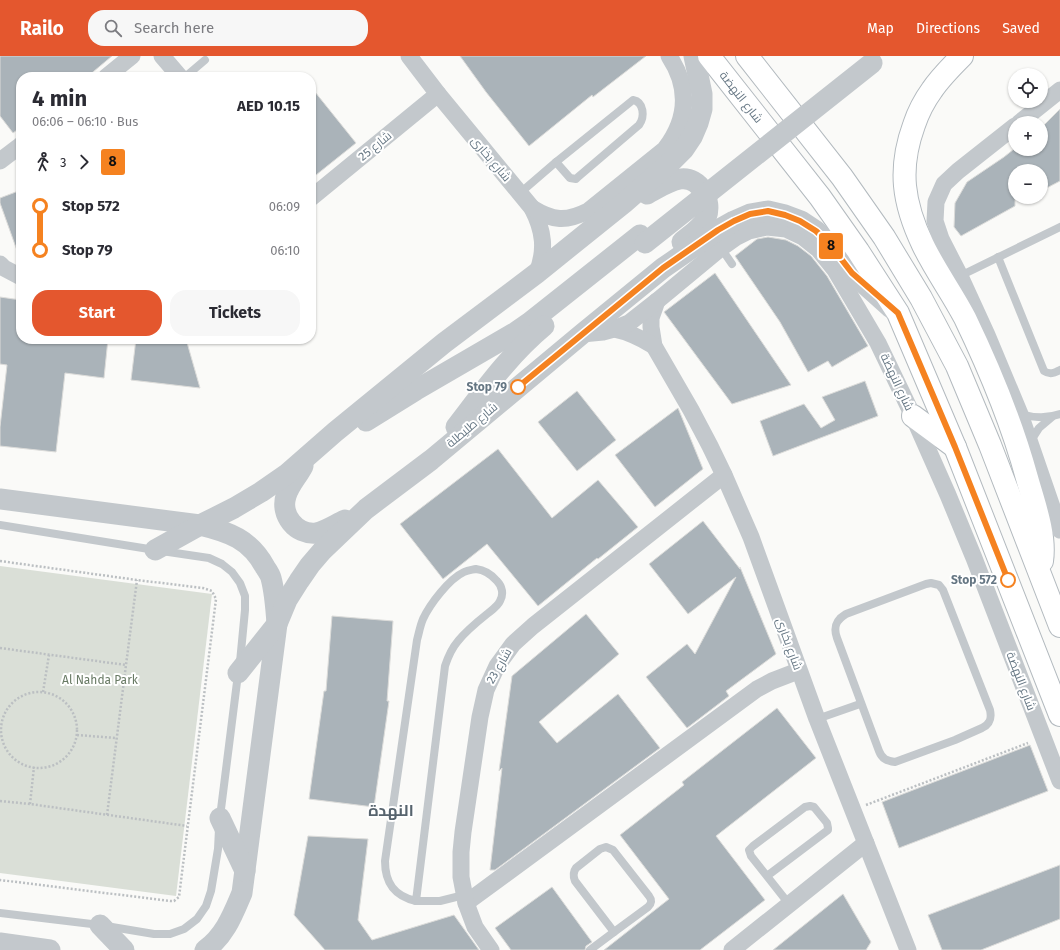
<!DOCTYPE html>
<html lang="en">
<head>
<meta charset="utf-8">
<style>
	body { margin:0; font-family:"Fira Sans",Cairo,sans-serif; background:#f7f7f7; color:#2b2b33; height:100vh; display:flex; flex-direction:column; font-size:15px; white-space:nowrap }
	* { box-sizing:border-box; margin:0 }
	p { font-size:13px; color:#7c7c81 }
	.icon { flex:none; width:22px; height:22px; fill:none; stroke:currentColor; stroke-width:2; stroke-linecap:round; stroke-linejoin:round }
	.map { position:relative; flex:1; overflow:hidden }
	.side { position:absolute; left:16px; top:16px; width:300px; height:272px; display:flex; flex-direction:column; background:#fff; border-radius:16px; box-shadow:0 1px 3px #0004 }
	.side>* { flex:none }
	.badge { padding:0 8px; border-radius:3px; font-size:14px; line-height:26px }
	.controls { position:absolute; left:1008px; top:12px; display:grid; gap:8px }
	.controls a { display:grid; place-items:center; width:40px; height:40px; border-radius:50%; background:#fff; box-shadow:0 1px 3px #0004; font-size:20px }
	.map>.badge { position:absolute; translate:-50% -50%; box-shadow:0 0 0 2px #fff }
	.legs { display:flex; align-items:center; gap:6px; height:44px; padding:0 16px; font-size:13px }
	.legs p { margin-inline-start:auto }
	.overview { display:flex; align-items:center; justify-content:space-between; height:68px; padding:0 16px }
	h1 { font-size:22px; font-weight:700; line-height:30px }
	.button { display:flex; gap:8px; margin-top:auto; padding:8px 16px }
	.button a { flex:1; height:46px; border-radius:16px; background:#e4572e; color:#fff; font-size:16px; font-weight:700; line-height:46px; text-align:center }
	.button a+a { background:#f7f7f7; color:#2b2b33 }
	ul { padding:0 16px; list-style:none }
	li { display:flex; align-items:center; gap:14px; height:44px; font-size:15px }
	li i { display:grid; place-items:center; width:6px; height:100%; margin:0 5px; background:currentColor }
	li i::after { content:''; width:10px; height:10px; margin:-5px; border:3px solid; border-radius:50%; background:#fff }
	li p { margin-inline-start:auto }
	li:first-child i { background:linear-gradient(#0000 50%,currentColor 0) }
	li:last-child i { background:linear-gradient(currentColor 50%,#0000 0) }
	header { display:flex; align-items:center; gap:24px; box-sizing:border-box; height:56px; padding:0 20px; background:#e4572e; color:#fff }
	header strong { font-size:19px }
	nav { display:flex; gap:22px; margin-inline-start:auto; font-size:14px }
	.search { width:280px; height:36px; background:#f7f7f7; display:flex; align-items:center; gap:10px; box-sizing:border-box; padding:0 14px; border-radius:16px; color:#7c7c81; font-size:15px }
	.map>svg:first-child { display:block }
	.green { fill:#dadfd7 }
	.building { fill:#aab3b9; stroke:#dcdcda }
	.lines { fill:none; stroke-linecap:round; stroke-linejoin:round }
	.secondary-casing { stroke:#b3babf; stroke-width:24 }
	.path { stroke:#bbbfc2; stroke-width:2.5; stroke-dasharray:2 2; stroke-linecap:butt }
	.service { stroke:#c3c8cc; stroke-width:8 }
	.minor { stroke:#c3c8cc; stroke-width:17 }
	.tertiary { stroke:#c3c8cc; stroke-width:21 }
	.secondary { stroke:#fff; stroke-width:22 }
	.tertiary-bridge { stroke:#c3c8cc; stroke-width:21 }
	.line-1-casing { stroke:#fff; stroke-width:9 }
	.line-1 { stroke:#f58220; stroke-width:6 }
	.stop-1-dot { fill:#fff; stroke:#f58220; stroke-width:2 }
	.labels { text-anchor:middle; stroke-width:4; stroke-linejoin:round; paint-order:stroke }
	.street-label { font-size:12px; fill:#657683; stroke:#fff }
	.stop-label { font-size:12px; font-weight:bold; fill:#657683; stroke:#fff; text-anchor:end }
	.park-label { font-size:12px; fill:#687a64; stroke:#fff }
	.district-label { font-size:16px; font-weight:bold; fill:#57646e; stroke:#fff }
</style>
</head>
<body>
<header>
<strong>Railo</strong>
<div class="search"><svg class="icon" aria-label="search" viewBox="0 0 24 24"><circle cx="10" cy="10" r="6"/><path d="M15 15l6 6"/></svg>Search here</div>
<nav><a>Map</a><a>Directions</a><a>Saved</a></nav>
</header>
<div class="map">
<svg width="1060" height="894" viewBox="0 0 1060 894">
	<rect width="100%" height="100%" fill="#fafaf8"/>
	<path class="green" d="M 0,510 L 212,538 L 176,840 L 0,817 Z"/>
	<g class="building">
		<path d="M 0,0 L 112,0 L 87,21 L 21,21 L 21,71 L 13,77 L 0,60 Z"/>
		<path d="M 460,0 L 646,0 L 593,41 L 592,39 L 529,90 L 486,36 Z"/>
		<path d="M 311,31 L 356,87 L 311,123 Z"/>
		<path d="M 1060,53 L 1060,125 L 1041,135 L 1041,115 L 1015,115 L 1015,150 L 961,180 L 954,171 L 955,147 L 967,126 L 1004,101 L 1014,93 L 1041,93 L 1041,72 Z"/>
		<path d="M 21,134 L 21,200 L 19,200 L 0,147 L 0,142 Z"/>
		<path d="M 768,181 L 786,184 L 798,190 L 811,200 L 827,220 L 868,290 L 832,311 L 828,305 L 808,316 L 780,266 L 735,200 L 757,183 Z"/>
		<path d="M 715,217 L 791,329 L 732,348 L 664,256 Z"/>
		<path d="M 0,241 L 21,244 L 21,283 L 108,283 L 104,322 L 65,317 L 56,396 L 0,390 L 0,371 L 7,309 L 0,308 Z"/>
		<path d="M 136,283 L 186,283 L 200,332 L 131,324 Z"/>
		<path d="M 865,325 L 878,360 L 773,400 L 760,365 L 804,348 L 821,372 L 835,364 L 822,341 Z"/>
		<path d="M 577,335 L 616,384 L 577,415 L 538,366 Z"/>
		<path d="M 678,352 L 703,413 L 655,451 L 615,399 Z"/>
		<path d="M 498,393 L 552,462 L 598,424 L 638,471 L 598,503 L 597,502 L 538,550 L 487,488 L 443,523 L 400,468 Z"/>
		<path d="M 703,465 L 740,513 L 740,511 L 776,598 L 726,635 L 729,640 L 687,672 L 646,621 L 687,588 L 695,598 L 736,521 L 688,558 L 649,508 Z"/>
		<path d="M 586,558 L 619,598 L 539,666 L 557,687 L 618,638 L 660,692 L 495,814 L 490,814 L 502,712 L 499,715 L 512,620 Z"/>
		<path d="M 332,560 L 393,565 L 387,645 L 389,645 L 374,751 L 309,743 L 324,635 L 326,635 Z"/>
		<path d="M 777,652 L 816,702 L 716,780 L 765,844 L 700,894 L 604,894 L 669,843 L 620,779 L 684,729 L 682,726 Z"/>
		<path d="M 1030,689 L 1048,735 L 899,792 L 882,746 Z"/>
		<path d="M 308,780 L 368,783 L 358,864 L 372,884 L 454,859 L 479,894 L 325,894 L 294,859 Z"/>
		<path d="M 1060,809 L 1060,863 L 981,894 L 942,894 L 928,859 Z"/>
		<path d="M 552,831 L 592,886 L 586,890 L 585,894 L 511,894 L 495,872 Z"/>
		<path d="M 843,838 L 871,886 L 866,894 L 773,894 Z"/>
	</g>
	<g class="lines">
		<g class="secondary-casing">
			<g id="secondary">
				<path d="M 709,0 L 820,141 L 858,195 L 898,257 L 955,391 L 1060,659"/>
				<path d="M 747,0 L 842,121 L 884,181 L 921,242 L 957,310 L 990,389 L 1060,570"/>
				<path d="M 962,0 C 951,11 940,22 932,34 C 924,45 918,57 914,69 C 898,113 903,147 923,189 C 935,214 952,237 965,262 C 990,314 1012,367 1027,422 C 1034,447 1046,479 1042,505"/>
				<path d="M 913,360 L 955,391"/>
			</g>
		</g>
		<g class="path">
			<path d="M 0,505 L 137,524 L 203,532 L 212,535 L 216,543 L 179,841 L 174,845 L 170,845 L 0,824"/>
			<path d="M 0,592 L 126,609"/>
			<path d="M 43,636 L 49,599"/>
			<circle cx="39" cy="674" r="38"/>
			<path d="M 77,679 L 116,682"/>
			<path d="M 0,745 L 30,748 L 187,770"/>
			<path d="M 30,748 L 34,711"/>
			<path d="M 866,749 L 1028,687"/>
			<path d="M 107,759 L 126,609 L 137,524"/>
		</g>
		<g class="service">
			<path d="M 185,21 L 205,4"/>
			<path d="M 633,44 C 644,46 645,61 639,69 L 578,121 L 576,123 L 570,122 L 556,106 Z"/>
			<path d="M 520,137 L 556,106"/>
			<path d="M 721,192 L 732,208"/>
			<path d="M 998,201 L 1044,315 C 1050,319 1054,317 1060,314"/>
			<path d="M 960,220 L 1060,171"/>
			<path d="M 1020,358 C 1034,362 1046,363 1060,358"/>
			<path d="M 1030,386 L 1039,372 L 1052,361"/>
			<path d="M 0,469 L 155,494 L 209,502 L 222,508 L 232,516 L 240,527 L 245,540 L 245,554 L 240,606"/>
			<path d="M 476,513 C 485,514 491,518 497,525 C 502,530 504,538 500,545 C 498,550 492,554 487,558 C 477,566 466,575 458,585 C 452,592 448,601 445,610 L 416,845 C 394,840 385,827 385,805 L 417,584 C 419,577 420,570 423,563 C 430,548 449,523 464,516 C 468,514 471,514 476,513 Z"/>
			<path d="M 931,527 L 939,529 L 943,534 L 990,654 C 992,663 990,668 982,672 L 955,684 L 895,706 C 887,705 882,703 879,695 L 837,582 C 833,571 836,564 846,558 L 926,528 Z"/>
			<path d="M 817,663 L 860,648"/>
			<path d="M 220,761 L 238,618"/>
			<path d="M 606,791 L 613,794 L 649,840 C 652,844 652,847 648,851 L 614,876 L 575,825 C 573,820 573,816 576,812 L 600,793 Z"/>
			<path d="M 767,820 L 828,774 L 828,772 L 827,767 L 814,751 L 810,750 L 805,751 L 753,790 L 749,794 L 751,800 L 789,848"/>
			<path d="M 416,845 L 440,845 L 464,839"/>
			<path d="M 0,857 L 100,869 L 154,878 L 170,878 L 184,873 L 197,863 L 206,850 L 211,835 L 218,793 L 219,773"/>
			<path d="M 590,894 L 614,876"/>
		</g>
		<g class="minor">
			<path d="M 162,0 L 180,21"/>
			<path d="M 409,0 L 438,38 L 532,152 C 544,175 546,194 537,217"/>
			<path d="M 106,21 L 132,0"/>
			<path d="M 1019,67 L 1060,34"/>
			<path d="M 1015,70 L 958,115 L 944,128 L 936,146 L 935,165 L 941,183 L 960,220 L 987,279 L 1020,358 L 1060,474"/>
			<path d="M 0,105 L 21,89"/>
			<path d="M 311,142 L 438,38"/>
			<path d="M 532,152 C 553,165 566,166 588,155 L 665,93 C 688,63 690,32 669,0"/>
			<path d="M 0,208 L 4,212 L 21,221"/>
			<path d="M 657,245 L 651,262 L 651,271 L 654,290 L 691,354 L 710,390 L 724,419 L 751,481 L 817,663 L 908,894"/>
			<path d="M 614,273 C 629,276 641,282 654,290"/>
			<path d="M 582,278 L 603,276 L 614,273 L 629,267 L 657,245 L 721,192 L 735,182 L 749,175 L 767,171 L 786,173 L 803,181 L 818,193 L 835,214 L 878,287 L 913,360 L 948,439 L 974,502 L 1060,725"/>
			<path d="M 466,847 L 757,633 L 772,625 L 798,615"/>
			<path d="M 491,894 L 475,871 L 466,847 L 461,821 L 461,796 L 463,776 L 480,661 L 486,634 L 497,610 L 513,588 L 533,570 L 724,419"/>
			<path d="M 732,894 L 866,787"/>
		</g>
		<g class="tertiary">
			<path d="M 647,138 C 657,133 668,125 680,123 C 700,120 713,145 706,162 C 702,172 690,179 682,186"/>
			<path d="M 366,365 L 416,334 L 516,276 L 529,267 L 640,179"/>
			<path d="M 456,371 C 483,336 509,299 544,270"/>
			<path d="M 303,410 C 298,420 289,429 286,440 C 280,459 296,479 316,477 C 326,475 336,468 345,464"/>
			<path d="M 0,443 L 200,469 C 229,476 250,483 265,511 C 267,514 270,518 271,522 C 275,537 276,553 277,568 L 242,837 C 233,858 225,880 205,894"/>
			<path d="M 155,494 L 200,469 L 234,452 L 261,436 L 287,418 L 335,376 L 444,287 L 537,217 L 624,147 L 673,104 L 684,93 L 692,81 L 698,67 L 702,53 L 702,38 L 694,0"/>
			<path d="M 238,617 L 277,568 L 287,544 L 299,525 L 310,509 L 322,495 L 366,453 L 431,404 L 582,278 L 663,212 L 718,174 L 734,165 L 750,158 L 768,155 L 785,159 L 801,165 L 816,175 L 829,187 L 852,217 L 891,252"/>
			<path d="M 220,762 L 245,815"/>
			<path d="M 100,869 L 124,894"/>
			<path d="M 0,887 L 50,894"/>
		</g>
		<use href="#secondary" class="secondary"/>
		<path class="tertiary-bridge" d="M 645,187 L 872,7"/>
	</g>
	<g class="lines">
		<g class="line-1-casing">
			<path id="line-1" d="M 518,331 L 663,212 L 718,174 L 734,165 L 750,158 L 768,155 L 785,159 L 800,165 L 816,175 L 829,187 L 852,217 L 898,257 L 955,391 L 1008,524"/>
		</g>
		<use href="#line-1" class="line-1"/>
	</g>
	<g class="stop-1-dot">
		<circle cx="518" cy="331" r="7"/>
		<circle cx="1008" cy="524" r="7"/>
	</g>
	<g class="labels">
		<g class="street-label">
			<text transform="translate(741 41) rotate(52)" y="4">شارع النهضة</text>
			<text transform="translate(375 90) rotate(-39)" y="4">شارع 25</text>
			<text transform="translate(491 103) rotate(50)" y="4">شارع بخارى</text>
			<text transform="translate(897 326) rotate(65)" y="4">شارع النهضة</text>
			<text transform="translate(472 369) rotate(-40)" y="4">شارع طليطلة</text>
			<text transform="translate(789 588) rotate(70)" y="4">شارع بخارى</text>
			<text transform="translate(499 610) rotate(-60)" y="4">شارع 23</text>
			<text transform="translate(1021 625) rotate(69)" y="4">شارع النهضة</text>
		</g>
		<g class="stop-label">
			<text x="507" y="335">Stop 79</text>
			<text x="997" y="528">Stop 572</text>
		</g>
		<g class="park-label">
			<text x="100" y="628">Al Nahda Park</text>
		</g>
		<g class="district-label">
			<text x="391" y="760">النهدة</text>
		</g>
	</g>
</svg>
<div class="controls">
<a><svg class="icon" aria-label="locate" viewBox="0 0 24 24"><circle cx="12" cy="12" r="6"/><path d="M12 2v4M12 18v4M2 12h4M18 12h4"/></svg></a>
<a>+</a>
<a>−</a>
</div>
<b class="badge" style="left:831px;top:190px;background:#f58220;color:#111">8</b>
<section class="side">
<div class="overview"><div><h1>4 min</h1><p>06:06 – 06:10 · Bus</p></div><b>AED 10.15</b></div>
<div class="legs"><svg class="icon" aria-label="walk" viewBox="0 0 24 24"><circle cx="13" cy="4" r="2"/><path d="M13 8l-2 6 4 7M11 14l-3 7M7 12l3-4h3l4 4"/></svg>3<svg class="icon" aria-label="forward" viewBox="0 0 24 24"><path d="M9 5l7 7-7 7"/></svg><b class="badge" style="background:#f58220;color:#111">8</b></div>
<ul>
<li><i style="color:#f58220"></i><b>Stop 572</b><p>06:09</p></li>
<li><i style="color:#f58220"></i><b>Stop 79</b><p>06:10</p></li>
</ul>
<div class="button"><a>Start</a><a>Tickets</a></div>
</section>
</div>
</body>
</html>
